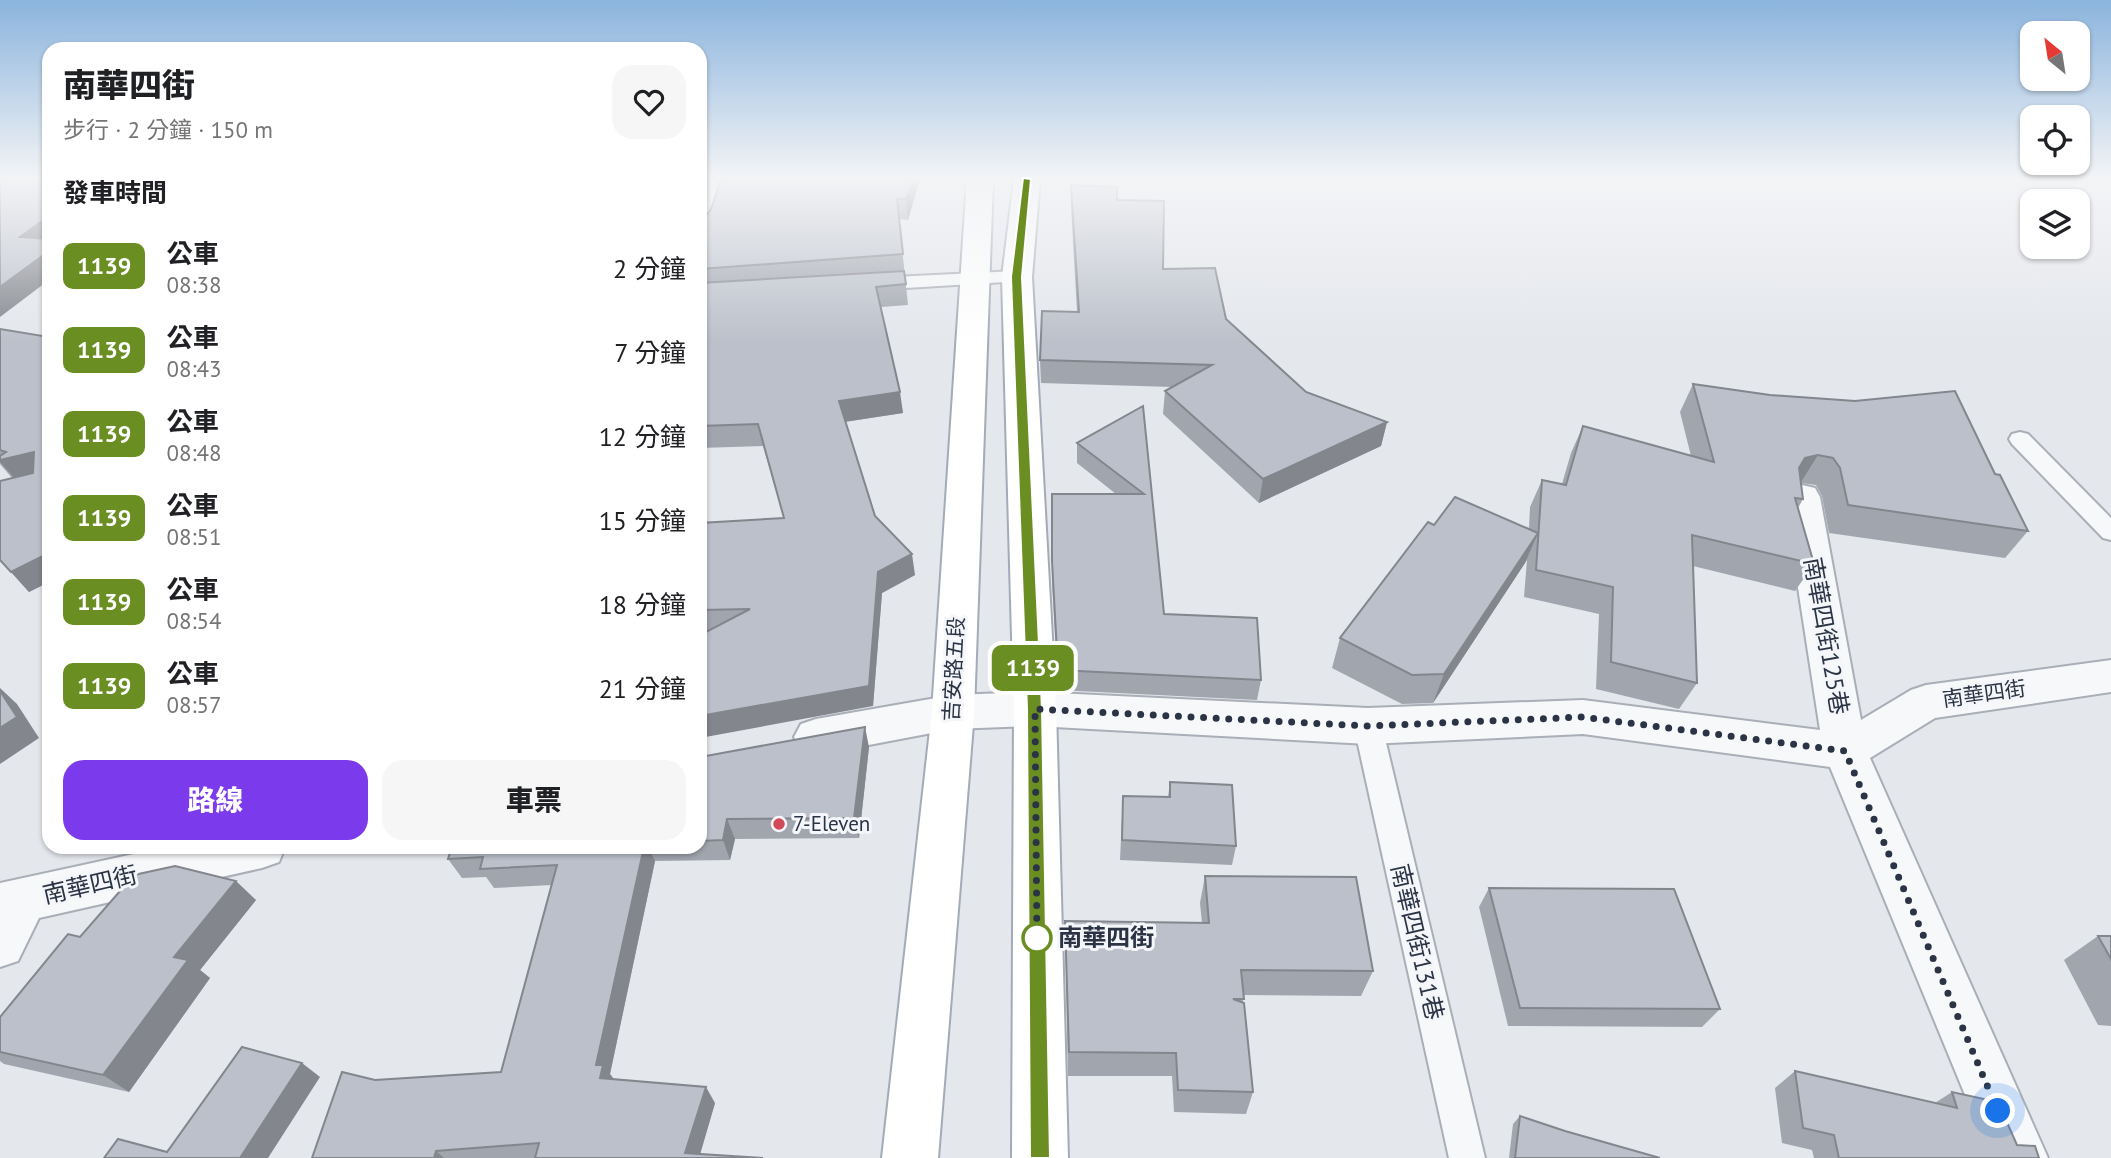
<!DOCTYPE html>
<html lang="zh-TW">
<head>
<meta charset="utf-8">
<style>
	body { margin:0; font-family:"PT Sans","Noto Sans TC",sans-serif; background:#f6f6f6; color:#202124; height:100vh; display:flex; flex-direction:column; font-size:26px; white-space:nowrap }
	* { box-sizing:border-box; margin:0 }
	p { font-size:23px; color:#757577 }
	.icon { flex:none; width:38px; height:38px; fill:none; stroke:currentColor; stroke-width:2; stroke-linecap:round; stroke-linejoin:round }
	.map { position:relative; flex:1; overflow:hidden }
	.panel { position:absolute; left:42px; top:42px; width:665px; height:812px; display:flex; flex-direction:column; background:#fff; border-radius:21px; box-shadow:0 2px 5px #0004 }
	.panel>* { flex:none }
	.badge { padding:0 14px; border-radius:10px; font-size:24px; line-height:46px }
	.needle { width:46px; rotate:330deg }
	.tools { position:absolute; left:2020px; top:21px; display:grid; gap:14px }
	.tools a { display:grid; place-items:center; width:70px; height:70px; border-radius:14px; background:#fff; box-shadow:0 2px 5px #0004; font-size:35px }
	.you { position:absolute; width:35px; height:35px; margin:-18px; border:5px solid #fff; border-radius:50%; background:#1a73e8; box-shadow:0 0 0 10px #1a73e833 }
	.map>.badge { position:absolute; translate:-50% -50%; box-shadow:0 0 0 4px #fff }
	h2 { padding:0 21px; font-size:26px; line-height:63px }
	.round { display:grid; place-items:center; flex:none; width:74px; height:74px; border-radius:21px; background:#f6f6f6 }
	.headline { display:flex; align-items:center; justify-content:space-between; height:119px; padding:0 21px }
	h1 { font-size:33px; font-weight:800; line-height:52px }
	.button { display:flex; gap:14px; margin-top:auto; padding:14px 21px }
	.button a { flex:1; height:80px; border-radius:21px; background:#7c3aed; color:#fff; font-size:28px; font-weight:800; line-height:80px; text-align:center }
	.button a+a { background:#f6f6f6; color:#202124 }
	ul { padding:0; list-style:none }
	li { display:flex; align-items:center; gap:21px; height:84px; padding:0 21px }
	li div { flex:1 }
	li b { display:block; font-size:26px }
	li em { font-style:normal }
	li .badge { min-width:77px; font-weight:700; text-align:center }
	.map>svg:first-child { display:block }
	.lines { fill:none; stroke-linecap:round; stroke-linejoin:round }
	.service-casing { stroke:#a9aeb7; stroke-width:4 }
	.minor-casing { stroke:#a9aeb7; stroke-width:4 }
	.primary-casing { stroke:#a3abb8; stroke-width:4 }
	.service { fill:#f7f8fa; fill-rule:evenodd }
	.minor { fill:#f7f8fa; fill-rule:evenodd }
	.primary { fill:#fff; fill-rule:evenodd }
	.wall { fill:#a1a5ae }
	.shaded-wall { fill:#83868d }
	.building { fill:#bbc0ca; stroke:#83868d; stroke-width:2 }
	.line { fill:#6b8e23; stroke:#fff; stroke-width:2 }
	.walk { stroke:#2b3445; stroke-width:7; stroke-dasharray:0 12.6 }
	.poi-dot { fill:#d1495b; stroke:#f4f6f9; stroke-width:2.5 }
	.stop-dot { fill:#fff; stroke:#6b8e23; stroke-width:3.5 }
	.labels { text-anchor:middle; stroke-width:6; stroke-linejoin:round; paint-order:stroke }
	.street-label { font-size:21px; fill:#2b3445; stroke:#f4f6f9 }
	.poi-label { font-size:21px; fill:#2b3445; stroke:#f4f6f9; text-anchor:start }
	.near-street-label { font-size:24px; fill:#2b3445; stroke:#f4f6f9 }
	.near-stop-label { font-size:24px; font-weight:bold; fill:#2b3445; stroke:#f4f6f9; text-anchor:start }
</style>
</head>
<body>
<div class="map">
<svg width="2111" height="1158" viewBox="0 0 2111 1158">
	<rect width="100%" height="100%" fill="#e4e7ec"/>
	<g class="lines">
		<g class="service-casing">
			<g id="service">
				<path d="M 1017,271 L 1024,273 L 1026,277 L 1024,281 L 872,290 L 863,284 L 872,278 Z"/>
				<path d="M 2020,432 L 2028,434 L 2111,518 L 2111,540 L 2103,538 L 2012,444 L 2009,439 L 2012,434 Z"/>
				<path d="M 1368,715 L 1378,718 L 1382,726 L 1485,1158 L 1449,1158 L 1354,726 L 1358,718 Z"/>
			</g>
		</g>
		<g class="minor-casing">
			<g id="minor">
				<path d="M 704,179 L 730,179 L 714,228 L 710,234 L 700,236 L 700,190 Z"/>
				<path d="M 1802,485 L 1815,488 L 1820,497 L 1861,720 L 1911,690 L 1926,685 L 2111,660 L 2111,692 L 1935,718 L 1870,758 L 2048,1158 L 1991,1158 L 1830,767 L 1583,734 L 1368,744 L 1035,726 L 953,729 L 816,755 L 801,750 L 794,737 L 801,724 L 816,719 L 953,695 L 1035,692 L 1368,708 L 1583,700 L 1820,730 L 1784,497 L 1789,488 Z"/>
				<path d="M 166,847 L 285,847 L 279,862 L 262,868 L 39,918 L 18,961 L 0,967 L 0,883 Z"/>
			</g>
		</g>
		<g class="primary-casing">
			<g id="primary">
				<path d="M 967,179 L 993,179 L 974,712 L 938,1158 L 882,1158 L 932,712 Z"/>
				<path d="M 1014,179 L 1040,179 L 1032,277 L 1056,709 L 1068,1158 L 1012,1158 L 1014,709 L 1002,277 Z"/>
			</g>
		</g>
		<use href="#service" class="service"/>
		<use href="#minor" class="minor"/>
		<use href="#primary" class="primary"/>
	</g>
	<g class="wall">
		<path d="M 721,179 L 920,179 L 908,220 L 899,219 L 908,305 L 881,307 L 903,413 L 845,422 L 875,516 L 915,575 L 882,593 L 873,706 L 707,632 L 700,632 L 700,523 L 784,518 L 763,446 L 700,448 L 700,217 L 706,216 L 711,209 Z"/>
		<path d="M 1071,185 L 1117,200 L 1163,269 L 1226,319 L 1306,392 L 1387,422 L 1381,446 L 1259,503 L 1163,414 L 1165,391 L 1172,387 L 1041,383 L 1040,360 L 1077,312 L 1071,207 Z"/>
		<path d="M 0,329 L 49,337 L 49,582 L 29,592 L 11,572 L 12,478 L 0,464 Z"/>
		<path d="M 1693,384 L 1995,474 L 2028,531 L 2005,558 L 1829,533 L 1822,496 L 1816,485 L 1801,483 L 1803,499 L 1798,508 L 1814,564 L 1795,591 L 1693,566 L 1697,683 L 1679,709 L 1596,689 L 1599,614 L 1524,597 L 1527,560 L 1433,703 L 1402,704 L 1332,668 L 1340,638 L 1434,525 L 1529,529 L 1530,507 L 1542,480 L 1562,484 L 1571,453 L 1583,426 L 1691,456 L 1680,412 Z"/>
		<path d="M 1143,406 L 1164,614 L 1261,680 L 1257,700 L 1058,690 L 1052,582 L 1052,494 L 1116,494 L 1077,463 L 1077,443 Z"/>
		<path d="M 869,747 L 859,838 L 735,839 L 730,860 L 655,861 L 610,1074 L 614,1079 L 715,1103 L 700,1154 L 763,1158 L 312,1158 L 375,1080 L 501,1072 L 552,885 L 494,888 L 486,877 L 462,878 L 448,859 L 452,847 L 700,847 L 700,757 Z"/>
		<path d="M 1170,782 L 1236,846 L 1232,865 L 1120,860 L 1123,796 L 1168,797 Z"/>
		<path d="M 1205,876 L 1373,971 L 1361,996 L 1243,995 L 1243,1003 L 1253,1092 L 1246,1114 L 1174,1112 L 1172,1076 L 1068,1076 L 1065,921 L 1202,923 L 1200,903 Z"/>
		<path d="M 1489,888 L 1720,1009 L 1702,1027 L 1508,1026 L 1479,907 Z"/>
		<path d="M 256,900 L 200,970 L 210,978 L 129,1092 L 4,1064 L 0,1061 L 0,1017 L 80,937 Z"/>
		<path d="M 2098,936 L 2111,936 L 2111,1026 L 2098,1025 L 2064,960 Z"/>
		<path d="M 1795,1071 L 1935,1103 L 1952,1092 L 2017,1145 L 2039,1158 L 1814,1158 L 1812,1150 L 1782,1143 L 1775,1088 Z"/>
		<path d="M 1520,1116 L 1565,1131 L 1660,1158 L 1509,1158 L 1513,1124 Z"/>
	</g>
	<g class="shaded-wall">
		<path d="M 913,179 L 920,179 L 908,220 L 906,199 Z"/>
		<path d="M 49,216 L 49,244 L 20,237 Z"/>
		<path d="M 49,251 L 49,280 L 0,317 L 0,287 Z"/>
		<path d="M 900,392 L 903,413 L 843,422 L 839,401 Z"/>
		<path d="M 1387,422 L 1381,446 L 1259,503 L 1263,479 Z"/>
		<path d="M 34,452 L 49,470 L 16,480 L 0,462 L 0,460 Z"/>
		<path d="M 1818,455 L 1801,482 L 1788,485 L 1805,458 Z"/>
		<path d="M 1538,533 L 1525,563 L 1433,703 L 1444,674 Z"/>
		<path d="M 49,553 L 49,582 L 29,592 L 11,572 Z"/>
		<path d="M 912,554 L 915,575 L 882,593 L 873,706 L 700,738 L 700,716 L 878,572 Z"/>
		<path d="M 0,688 L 17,704 L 39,738 L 0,764 Z"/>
		<path d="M 865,727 L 869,747 L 859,838 L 854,818 Z"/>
		<path d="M 727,819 L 735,839 L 730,860 L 723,840 Z"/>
		<path d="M 644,847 L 648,847 L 655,861 L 610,1074 L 615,1081 L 600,1078 L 596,1065 Z"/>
		<path d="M 236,881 L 256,900 L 200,970 L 210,978 L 129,1092 L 103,1075 L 174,957 Z"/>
		<path d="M 302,1063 L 320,1077 L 268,1158 L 240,1158 Z"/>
		<path d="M 706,1087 L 715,1103 L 699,1158 L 685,1153 Z"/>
		<path d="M 436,1151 L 444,1158 L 434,1158 Z"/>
	</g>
	<g class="building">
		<path d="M 0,179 L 49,179 L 49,216 L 20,237 L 49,239 L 49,251 L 0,287 Z"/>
		<path d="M 721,179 L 913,179 L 906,199 L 897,199 L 903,254 L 700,269 L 700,217 L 706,216 L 711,209 Z"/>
		<path d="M 1071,185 L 1117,187 L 1117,200 L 1164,201 L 1163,269 L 1215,268 L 1226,319 L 1306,392 L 1387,422 L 1263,479 L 1165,391 L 1212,365 L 1040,360 L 1042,311 L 1079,312 Z"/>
		<path d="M 904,271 L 906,284 L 876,287 L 900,392 L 839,401 L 875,516 L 912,554 L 878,572 L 869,686 L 700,716 L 700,635 L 750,609 L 700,610 L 700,523 L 784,518 L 758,424 L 700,426 L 700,283 Z"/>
		<path d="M 0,329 L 49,337 L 49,553 L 11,572 L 0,560 L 0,481 L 33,473 L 34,452 L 0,460 L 0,456 L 6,452 L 0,450 Z"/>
		<path d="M 1693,384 L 1770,395 L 1855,401 L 1955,391 L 1995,474 L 2000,475 L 2028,531 L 1848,505 L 1840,468 L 1833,458 L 1818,455 L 1805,458 L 1799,468 L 1803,499 L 1795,498 L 1814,564 L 1692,535 L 1697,683 L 1611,662 L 1613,587 L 1536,570 L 1542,480 L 1566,485 L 1583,426 L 1714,462 Z"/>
		<path d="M 1143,406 L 1164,614 L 1257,618 L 1261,680 L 1058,670 L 1052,561 L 1052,494 L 1144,494 L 1077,443 Z"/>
		<path d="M 1455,497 L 1538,533 L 1444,674 L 1412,675 L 1340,638 L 1428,522 L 1434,525 Z"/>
		<path d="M 0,691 L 17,717 L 0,728 Z"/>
		<path d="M 865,727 L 854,818 L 727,819 L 723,840 L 700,841 L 700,757 Z"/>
		<path d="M 1170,782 L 1232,785 L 1236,846 L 1122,840 L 1123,796 L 1170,797 Z"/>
		<path d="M 452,847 L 644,847 L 596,1065 L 603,1065 L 600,1078 L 706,1087 L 685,1153 L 763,1158 L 535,1158 L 539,1143 L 436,1151 L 434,1158 L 312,1158 L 342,1072 L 375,1080 L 501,1072 L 557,865 L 480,869 L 483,857 L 448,859 Z"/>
		<path d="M 175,866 L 236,881 L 174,957 L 188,960 L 103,1075 L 0,1052 L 0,1017 L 68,934 L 80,937 L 134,875 Z"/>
		<path d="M 1205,876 L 1356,877 L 1373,971 L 1241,970 L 1244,999 L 1233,999 L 1244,1003 L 1253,1092 L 1178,1090 L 1176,1053 L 1069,1052 L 1065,921 L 1209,923 Z"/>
		<path d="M 1489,888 L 1674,889 L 1720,1009 L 1520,1008 Z"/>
		<path d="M 2098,936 L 2111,936 L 2111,959 Z"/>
		<path d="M 242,1047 L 302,1063 L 240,1158 L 104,1158 L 118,1139 L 167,1152 Z"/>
		<path d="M 1795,1071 L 1957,1108 L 1952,1092 L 1998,1102 L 2017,1145 L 2035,1146 L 2039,1158 L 1839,1158 L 1834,1135 L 1803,1128 Z"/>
		<path d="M 1520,1116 L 1565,1131 L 1660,1158 L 1515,1158 Z"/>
	</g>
	<linearGradient id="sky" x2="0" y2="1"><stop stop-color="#8bb4dd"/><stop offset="0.52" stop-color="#f3f4f6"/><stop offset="1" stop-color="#f3f4f6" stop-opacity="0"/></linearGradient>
	<rect width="2111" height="342" fill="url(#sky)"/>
	<path class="line" d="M 1023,178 L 1031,179 L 1022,277 L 1042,709 L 1050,1158 L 1030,1158 L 1027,709 L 1011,277 Z"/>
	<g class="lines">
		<path class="walk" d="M 1037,938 L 1037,947 L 1035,709 L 1368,726 L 1583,717 L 1845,751 L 1998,1111"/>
	</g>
	<circle class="poi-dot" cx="779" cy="824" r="7"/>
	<circle class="stop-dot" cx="1037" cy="938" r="14"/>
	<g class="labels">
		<g class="street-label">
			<text transform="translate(954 669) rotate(-87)" y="7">吉安路五段</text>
			<text transform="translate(1984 694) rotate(-8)" y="7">南華四街</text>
		</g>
		<g class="poi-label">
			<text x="793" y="831">7-Eleven</text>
		</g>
		<g class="near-street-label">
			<text transform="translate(1826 636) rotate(80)" y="8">南華四街125巷</text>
			<text transform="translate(90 885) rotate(-13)" y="8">南華四街</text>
			<text transform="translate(1417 942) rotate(77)" y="8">南華四街131巷</text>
		</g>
		<g class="near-stop-label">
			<text x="1058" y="946">南華四街</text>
		</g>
	</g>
</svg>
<div class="tools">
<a><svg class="needle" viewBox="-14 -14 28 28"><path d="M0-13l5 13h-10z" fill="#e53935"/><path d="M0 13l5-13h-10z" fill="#757577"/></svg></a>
<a><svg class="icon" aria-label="locate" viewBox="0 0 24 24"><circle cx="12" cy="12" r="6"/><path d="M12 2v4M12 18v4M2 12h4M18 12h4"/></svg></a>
<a><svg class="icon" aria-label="layers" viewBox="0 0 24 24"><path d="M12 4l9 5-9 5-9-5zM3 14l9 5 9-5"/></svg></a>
</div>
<div class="you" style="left:1998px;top:1111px"></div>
<b class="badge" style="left:1033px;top:668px;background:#6b8e23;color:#fff">1139</b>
<section class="panel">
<div class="headline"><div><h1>南華四街</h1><p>步行 · 2 分鐘 · 150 m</p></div><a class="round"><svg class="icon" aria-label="heart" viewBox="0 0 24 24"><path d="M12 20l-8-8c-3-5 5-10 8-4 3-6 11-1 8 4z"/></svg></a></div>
<h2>發車時間</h2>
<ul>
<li><span class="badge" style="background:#6b8e23;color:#fff">1139</span><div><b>公車</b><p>08:38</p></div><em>2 分鐘</em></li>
<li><span class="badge" style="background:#6b8e23;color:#fff">1139</span><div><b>公車</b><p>08:43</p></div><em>7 分鐘</em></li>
<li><span class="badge" style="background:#6b8e23;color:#fff">1139</span><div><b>公車</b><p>08:48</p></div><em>12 分鐘</em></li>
<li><span class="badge" style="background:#6b8e23;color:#fff">1139</span><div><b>公車</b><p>08:51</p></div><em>15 分鐘</em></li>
<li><span class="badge" style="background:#6b8e23;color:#fff">1139</span><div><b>公車</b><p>08:54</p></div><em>18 分鐘</em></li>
<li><span class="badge" style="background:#6b8e23;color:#fff">1139</span><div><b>公車</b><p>08:57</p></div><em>21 分鐘</em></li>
</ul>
<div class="button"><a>路線</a><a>車票</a></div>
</section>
</div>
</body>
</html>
